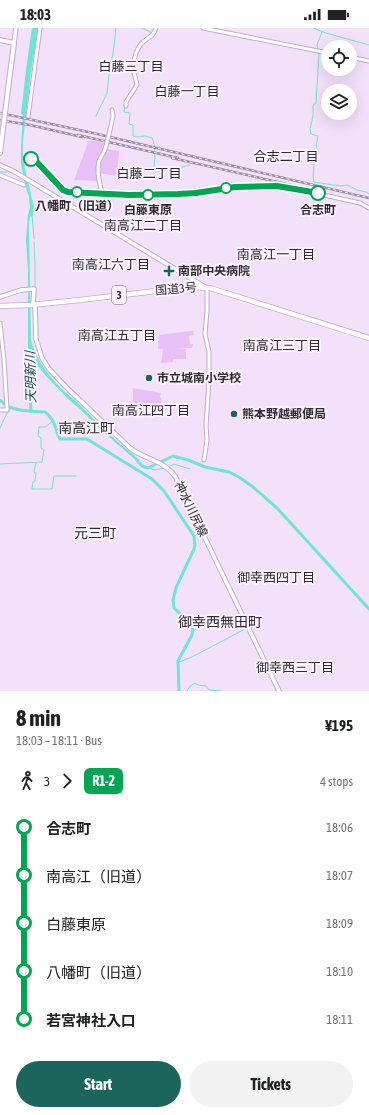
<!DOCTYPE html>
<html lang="en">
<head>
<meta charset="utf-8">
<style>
	body { margin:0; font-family:"Asap Condensed","Noto Sans JP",sans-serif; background:#f2f2f2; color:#202124; height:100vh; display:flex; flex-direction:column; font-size:15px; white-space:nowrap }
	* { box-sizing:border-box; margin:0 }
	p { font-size:13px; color:#757577 }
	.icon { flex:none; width:22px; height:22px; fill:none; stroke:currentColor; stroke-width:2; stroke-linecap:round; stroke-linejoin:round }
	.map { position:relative; height:663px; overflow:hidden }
	.panel { display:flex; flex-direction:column; background:#fff; flex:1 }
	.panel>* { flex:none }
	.badge { padding:0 8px; border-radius:6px; font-size:14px; line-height:26px }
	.tools { position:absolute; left:321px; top:12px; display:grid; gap:8px }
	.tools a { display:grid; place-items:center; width:36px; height:36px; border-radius:50%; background:#fff; box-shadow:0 4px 16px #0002; font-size:20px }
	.map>.badge { position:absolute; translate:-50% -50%; box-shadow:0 0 0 2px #fff }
	.legs { display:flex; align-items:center; gap:6px; height:44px; padding:0 16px; font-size:13px }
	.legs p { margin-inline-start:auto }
	.head { display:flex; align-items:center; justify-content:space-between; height:68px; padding:0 16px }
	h1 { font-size:22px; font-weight:700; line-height:30px }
	.button { display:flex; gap:8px; margin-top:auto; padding:8px 16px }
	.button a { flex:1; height:46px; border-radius:24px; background:#1b655d; color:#fff; font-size:16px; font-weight:700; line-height:46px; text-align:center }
	.button a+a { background:#f2f2f2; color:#202124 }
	ul { padding:0 16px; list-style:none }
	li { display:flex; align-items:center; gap:14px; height:48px; font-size:15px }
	li i { display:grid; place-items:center; width:6px; height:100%; margin:0 5px; background:currentColor }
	li i::after { content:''; width:10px; height:10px; margin:-5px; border:3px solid; border-radius:50%; background:#fff }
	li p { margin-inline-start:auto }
	li:first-child i { background:linear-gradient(#0000 50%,currentColor 0) }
	li:last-child i { background:linear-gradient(currentColor 50%,#0000 0) }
	.status { display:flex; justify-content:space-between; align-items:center; height:28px; padding:0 20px; background:#fff; direction:ltr }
	.status svg { height:11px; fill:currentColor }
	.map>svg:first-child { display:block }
	.green { fill:#e9bff8 }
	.water { fill:#6fe5d5 }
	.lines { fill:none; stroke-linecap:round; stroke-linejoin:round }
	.stream { stroke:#6fe5d5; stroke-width:1 }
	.river { stroke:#6fe5d5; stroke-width:3 }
	.tertiary-casing { stroke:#c1afc8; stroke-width:5 }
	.secondary-casing { stroke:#c1afc8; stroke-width:5.5 }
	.primary-casing { stroke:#c1afc8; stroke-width:6 }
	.trunk-casing { stroke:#c1afc8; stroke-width:6 }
	.tertiary { stroke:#fff; stroke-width:3 }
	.secondary { stroke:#fff; stroke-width:3.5 }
	.primary { stroke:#fff; stroke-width:4 }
	.trunk { stroke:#fff; stroke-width:4.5 }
	.rail-casing { stroke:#9c8ea1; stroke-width:2.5 }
	.rail { stroke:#faf2fd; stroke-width:1; stroke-dasharray:3; stroke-linecap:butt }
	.tertiary-bridge-casing { stroke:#c1afc8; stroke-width:5; stroke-linecap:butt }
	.primary-bridge-casing { stroke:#c1afc8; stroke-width:6; stroke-linecap:butt }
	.tertiary-bridge { stroke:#fff; stroke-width:3 }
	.primary-bridge { stroke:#fff; stroke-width:4 }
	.line-1-casing { stroke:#fff; stroke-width:9 }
	.line-1 { stroke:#00a651; stroke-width:6 }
	.stop-1-dot { fill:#fff; stroke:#00a651; stroke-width:2 }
	.poi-dot { fill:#1b655d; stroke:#faf2fd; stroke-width:1.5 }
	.labels { text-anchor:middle; stroke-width:4; stroke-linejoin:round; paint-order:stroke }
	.shield { fill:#faf2fd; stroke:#6d6670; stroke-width:1 }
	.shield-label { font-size:11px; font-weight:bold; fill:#312a34 }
	.stop-label { font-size:12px; font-weight:bold; fill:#312a34; stroke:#faf2fd }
	.poi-label { font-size:12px; font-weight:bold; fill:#312a34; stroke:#faf2fd; text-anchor:start }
	.street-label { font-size:12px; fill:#312a34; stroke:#faf2fd }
	.neighbourhood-label { font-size:13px; fill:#312a34; stroke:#faf2fd }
	.water-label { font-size:13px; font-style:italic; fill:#1d504a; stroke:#faf2fd }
	.quarter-label { font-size:14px; fill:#312a34; stroke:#faf2fd }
</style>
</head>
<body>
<div class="status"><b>18:03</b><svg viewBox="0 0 49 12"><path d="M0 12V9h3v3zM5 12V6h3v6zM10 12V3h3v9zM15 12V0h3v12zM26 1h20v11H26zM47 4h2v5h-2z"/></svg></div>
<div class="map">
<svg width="369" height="663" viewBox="0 0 369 663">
	<rect width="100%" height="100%" fill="#f3e0fa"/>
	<g class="green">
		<path d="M 89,112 L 105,115 L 104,122 L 99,131 L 99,153 L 74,152 Z"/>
		<path d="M 107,121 L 119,123 L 119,125 L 117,145 L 115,148 L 100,145 L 101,132 Z"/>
		<path d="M 193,303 L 194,307 L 189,308 L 190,316 L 193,316 L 192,320 L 176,321 L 186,321 L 186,331 L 173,331 L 173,334 L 161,335 L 163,321 L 171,321 L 158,321 L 159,307 L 181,304 Z"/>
		<path d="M 133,360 L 161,365 L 160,368 L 163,380 L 133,379 Z"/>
	</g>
	<path class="water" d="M 32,0 L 38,0 L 31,44 L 23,114 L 23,132 L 34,179 L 33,187 L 30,189 L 29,196 L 31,312 C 35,331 52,352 66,365 C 71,369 76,373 80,377 C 97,394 115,413 134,427 L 139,432 L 139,435 L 99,400 L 80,381 L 68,371 L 46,348 L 37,337 L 31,324 L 30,325 L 31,379 L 28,361 L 28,242 L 26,211 L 28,187 L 30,180 L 29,169 L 25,156 L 21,136 L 21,118 L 23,87 L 21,86 L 26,42 Z"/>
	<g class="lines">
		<g class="stream">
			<path d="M 313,0 L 326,5 L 369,17"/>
			<path d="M 138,18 L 141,13 L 151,6 L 149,3 L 141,0"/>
			<path d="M 318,22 L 317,17 L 322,4"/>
			<path d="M 319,25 L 316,75 L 313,77 L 313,88 L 310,101 L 311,106 L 318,108 L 316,118 L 318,122 L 318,125 L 314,137 L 313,149 L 314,154 L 340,158 L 347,157 L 357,162 L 366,164 L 369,166"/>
			<path d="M 127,69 L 135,56 L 132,43"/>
			<path d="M 125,78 L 124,84 L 130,85 L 129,96 L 133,97 L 133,108 L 137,109 L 145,108 L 152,110 C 157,120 154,132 154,143 L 171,142 L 190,137"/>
			<path d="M 96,88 L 107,65 L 109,47 L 114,19 L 116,0"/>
			<path d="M 0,144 L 7,144"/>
			<path d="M 32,186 L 34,211"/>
			<path d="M 34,214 L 35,236 L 35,260"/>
			<path d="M 0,400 L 7,385 L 11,380"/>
			<path d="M 36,435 L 34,444 L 36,445 L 35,453 L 33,454 L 32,461 L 52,461 L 54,448 L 76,448"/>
			<path d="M 0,436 L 42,434 L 44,422 L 41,420 L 41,410 L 38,408 L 39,399 L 45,399 L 53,393"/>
			<path d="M 168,439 L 174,436 L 190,441"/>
			<path d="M 148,440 L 155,442 L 165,440"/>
			<path d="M 250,599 L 260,593"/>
			<path d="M 177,635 L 192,629 L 247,600"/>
			<path d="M 187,663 L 190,658 L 195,655 L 198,657 L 206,658 L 209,662 L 222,663"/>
		</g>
		<g class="river">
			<path d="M 30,367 L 31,383"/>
			<path d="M 0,372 C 11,384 30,383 45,384 C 54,390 55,400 59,409 L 60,411 L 87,411 L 152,451 L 164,463 L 194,508 L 195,517 L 194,521 L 176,560 L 173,572 L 174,580 L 191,596 L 193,601 L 192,607 L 178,633 L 179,663"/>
			<path d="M 137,432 L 142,438 L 148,440 L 173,428 L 188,432 L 205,439 L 229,444 L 239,449 L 253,459 L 277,480 L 369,581"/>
		</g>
		<g class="tertiary-casing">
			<g id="tertiary">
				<path d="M 203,0 L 328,25"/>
				<path d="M 350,29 L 369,33"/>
				<path d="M 126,78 L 126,74 L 137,57 C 136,51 134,46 133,41 C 133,32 137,19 143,14 C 150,8 153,9 156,0"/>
				<path d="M 28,89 L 40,0"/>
				<path d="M 110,102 L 113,88 L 112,82"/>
				<path d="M 25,130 L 35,132 L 60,159 L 63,162 L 68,164 L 129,167 L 178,166 L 195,165 L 235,159 L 271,157 L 281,158 L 309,164"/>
				<path d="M 0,147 L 24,157"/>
				<path d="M 102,166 C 100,155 96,144 99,133 C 101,128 105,124 106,118"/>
				<path d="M 319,166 L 360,175 L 369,180"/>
				<path d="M 0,295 L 4,332 L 7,381 L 7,382 L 0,382"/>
				<path d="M 204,432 L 207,412 L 206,398 L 209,352 L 209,324 L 205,306 L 207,283 L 207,262"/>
			</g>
		</g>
		<g class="secondary-casing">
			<g id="secondary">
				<path d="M 14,15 L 16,0"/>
				<path d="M 0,137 L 15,144 L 205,259"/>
				<path d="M 0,269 L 21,262 L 34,261 L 33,277 L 35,279 L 36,311 L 42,330 L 49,341 L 65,358 L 130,420 C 144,431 163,432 175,448 L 279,663"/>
			</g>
		</g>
		<g class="primary-casing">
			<g id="primary">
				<path d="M 0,12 L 14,15 L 8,61"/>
				<path d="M 0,125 L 2,109"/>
			</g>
		</g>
		<g class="trunk-casing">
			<path id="trunk" d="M 0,278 L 31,277 L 80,272 L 190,259 L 210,260 L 369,310"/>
		</g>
		<use href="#tertiary" class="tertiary"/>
		<use href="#secondary" class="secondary"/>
		<use href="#primary" class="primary"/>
		<use href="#trunk" class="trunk"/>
		<g class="rail-casing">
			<g id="rail">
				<path d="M 0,85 L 93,105 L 369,170"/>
				<path d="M 0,92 L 30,97 L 82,109"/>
				<path d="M 78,107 L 178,130"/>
				<path d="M 172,130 L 291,157"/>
			</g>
		</g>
		<use href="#rail" class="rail"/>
		<g class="tertiary-bridge-casing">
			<path id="tertiary-bridge" d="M 106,118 L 110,102"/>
		</g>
		<g class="primary-bridge-casing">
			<path id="primary-bridge" d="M 2,109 L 8,61"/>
		</g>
		<use href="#tertiary-bridge" class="tertiary-bridge"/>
		<use href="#primary-bridge" class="primary-bridge"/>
	</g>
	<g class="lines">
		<g class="line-1-casing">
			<path id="line-1" d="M 31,131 L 35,132 L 63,162 L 68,164 L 129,167 L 178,166 L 196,165 L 235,159 L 277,158 L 318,165"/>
		</g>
		<use href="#line-1" class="line-1"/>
	</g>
	<g class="stop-1-dot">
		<circle cx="31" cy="131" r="7"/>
		<circle cx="226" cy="160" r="5"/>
		<circle cx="77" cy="164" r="5"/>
		<circle cx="318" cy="165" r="7"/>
		<circle cx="148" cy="167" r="5"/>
	</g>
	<g class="poi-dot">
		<path d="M167 237h4v4h4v4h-4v4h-4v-4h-4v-4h4z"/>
		<circle cx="149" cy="350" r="4"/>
		<circle cx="234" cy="386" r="4"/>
	</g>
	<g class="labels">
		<rect class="shield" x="112" y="258" width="14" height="18" rx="3"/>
		<g class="shield-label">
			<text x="119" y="271">3</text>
		</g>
		<g class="stop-label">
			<text x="77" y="182">八幡町（旧道）</text>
			<text x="148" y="186">白藤東原</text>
			<text x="318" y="186">合志町</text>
		</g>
		<g class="poi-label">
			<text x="178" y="247">南部中央病院</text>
			<text x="157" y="354">市立城南小学校</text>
			<text x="242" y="390">熊本野越郵便局</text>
		</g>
		<g class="street-label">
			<text transform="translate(176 261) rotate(-5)" y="4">国道3号</text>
			<text transform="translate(191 481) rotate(64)" y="4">神水川尻線</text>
		</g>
		<g class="neighbourhood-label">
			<text x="131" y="43">白藤三丁目</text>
			<text x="187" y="68">白藤一丁目</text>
			<text x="286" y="133">合志二丁目</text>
			<text x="149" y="150">白藤二丁目</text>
			<text x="143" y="202">南高江二丁目</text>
			<text x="276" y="231">南高江一丁目</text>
			<text x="111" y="241">南高江六丁目</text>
			<text x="117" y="312">南高江五丁目</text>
			<text x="282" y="322">南高江三丁目</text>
			<text x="151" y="387">南高江四丁目</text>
			<text x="276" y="554">御幸西四丁目</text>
			<text x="295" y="644">御幸西三丁目</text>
		</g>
		<g class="water-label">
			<text transform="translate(30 349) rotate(-91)" y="5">天明新川</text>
		</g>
		<g class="quarter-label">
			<text x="86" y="405">南高江町</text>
			<text x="95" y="510">元三町</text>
			<text x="220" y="599">御幸西無田町</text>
		</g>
	</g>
</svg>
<div class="tools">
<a><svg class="icon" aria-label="locate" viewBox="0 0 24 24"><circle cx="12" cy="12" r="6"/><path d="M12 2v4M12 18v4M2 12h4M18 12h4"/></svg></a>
<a><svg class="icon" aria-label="layers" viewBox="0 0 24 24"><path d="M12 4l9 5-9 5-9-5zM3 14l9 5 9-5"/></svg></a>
</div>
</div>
<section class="panel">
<div class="head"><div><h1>8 min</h1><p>18:03 – 18:11 · Bus</p></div><b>¥195</b></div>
<div class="legs"><svg class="icon" aria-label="walk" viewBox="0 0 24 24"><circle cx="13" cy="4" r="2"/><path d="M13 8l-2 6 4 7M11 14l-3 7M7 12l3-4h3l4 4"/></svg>3<svg class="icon" aria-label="forward" viewBox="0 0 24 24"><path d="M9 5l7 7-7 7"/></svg><b class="badge" style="background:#00a651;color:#fff">R1-2</b><p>4 stops</p></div>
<ul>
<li><i style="color:#00a651"></i><b>合志町</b><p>18:06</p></li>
<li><i style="color:#00a651"></i><span>南高江（旧道）</span><p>18:07</p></li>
<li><i style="color:#00a651"></i><span>白藤東原</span><p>18:09</p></li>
<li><i style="color:#00a651"></i><span>八幡町（旧道）</span><p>18:10</p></li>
<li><i style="color:#00a651"></i><b>若宮神社入口</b><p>18:11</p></li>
</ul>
<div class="button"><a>Start</a><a>Tickets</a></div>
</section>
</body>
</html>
